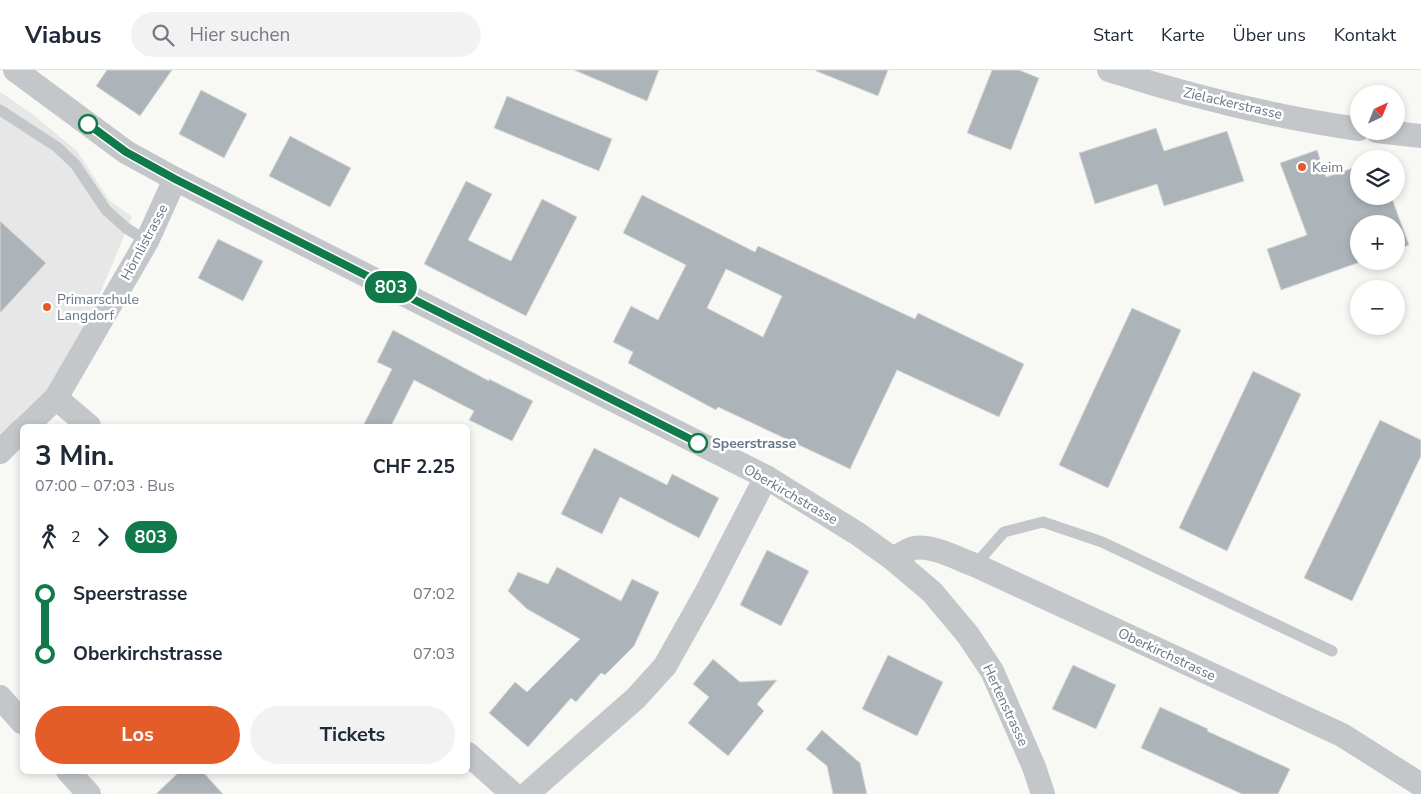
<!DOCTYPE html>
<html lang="de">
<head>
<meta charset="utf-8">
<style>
	body { margin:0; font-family:"Nunito Sans",sans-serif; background:#f2f2f3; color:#1f2937; height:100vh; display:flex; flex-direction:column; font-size:19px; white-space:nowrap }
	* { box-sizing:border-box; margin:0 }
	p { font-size:16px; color:#747a83 }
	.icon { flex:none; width:28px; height:28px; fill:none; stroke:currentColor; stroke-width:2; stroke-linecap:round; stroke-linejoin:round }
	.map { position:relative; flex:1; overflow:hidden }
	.panel { position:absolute; left:20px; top:354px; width:450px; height:350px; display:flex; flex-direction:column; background:#fff; border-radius:8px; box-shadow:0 2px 8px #0003 }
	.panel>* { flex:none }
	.badge { padding:0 10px; border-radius:16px; font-size:18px; line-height:32px }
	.needle { width:32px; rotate:43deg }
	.buttons { position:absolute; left:1350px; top:15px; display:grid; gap:10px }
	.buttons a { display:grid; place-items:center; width:55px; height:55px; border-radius:50%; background:#fff; box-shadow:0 2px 8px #0003; font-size:25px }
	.map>.badge { position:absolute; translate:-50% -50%; box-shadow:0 0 0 2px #fff }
	.legs { display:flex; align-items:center; gap:8px; height:55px; padding:0 15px; font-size:16px }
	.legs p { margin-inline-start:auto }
	.head { display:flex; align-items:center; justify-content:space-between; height:85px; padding:0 15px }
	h1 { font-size:28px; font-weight:700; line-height:38px }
	.action { display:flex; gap:10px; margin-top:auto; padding:10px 15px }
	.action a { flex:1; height:58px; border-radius:30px; background:#e45d29; color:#fff; font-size:20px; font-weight:700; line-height:58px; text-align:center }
	.action a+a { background:#f2f2f3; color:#1f2937 }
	ul { padding:0 15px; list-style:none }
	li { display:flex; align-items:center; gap:18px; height:60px; font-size:19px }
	li i { display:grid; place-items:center; width:8px; height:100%; margin:0 6px; background:currentColor }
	li i::after { content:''; width:12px; height:12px; margin:-6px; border:4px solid; border-radius:50%; background:#fff }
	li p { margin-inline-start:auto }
	li:first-child i { background:linear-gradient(#0000 50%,currentColor 0) }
	li:last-child i { background:linear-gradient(currentColor 50%,#0000 0) }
	header { display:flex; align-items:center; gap:30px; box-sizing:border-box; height:70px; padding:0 25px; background:#fff; border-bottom:1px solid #e0e1e3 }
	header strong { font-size:24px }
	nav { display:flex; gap:28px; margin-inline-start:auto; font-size:18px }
	.search { width:350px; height:45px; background:#f2f2f3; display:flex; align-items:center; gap:12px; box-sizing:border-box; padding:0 18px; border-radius:28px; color:#747a83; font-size:19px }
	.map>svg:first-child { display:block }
	.built { fill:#e6e7e6 }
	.building { fill:#acb4ba; stroke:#d9dad7; fill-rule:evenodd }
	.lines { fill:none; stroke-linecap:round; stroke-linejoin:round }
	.lane { stroke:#c3c7ca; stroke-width:11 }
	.street { stroke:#c3c7ca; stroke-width:24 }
	.line-1-casing { stroke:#fff; stroke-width:11 }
	.line-1 { stroke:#107a4a; stroke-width:8 }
	.stop-1-dot { fill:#fff; stroke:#107a4a; stroke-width:2.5 }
	.poi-dot { fill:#e45d29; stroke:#fff; stroke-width:2 }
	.labels { text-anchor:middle; stroke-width:5; stroke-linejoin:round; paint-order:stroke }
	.street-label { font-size:14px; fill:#677786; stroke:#fff }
	.poi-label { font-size:14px; fill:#677786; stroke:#fff; text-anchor:start }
	.stop-label { font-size:14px; font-weight:bold; fill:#677786; stroke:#fff; text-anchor:start }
</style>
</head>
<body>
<header>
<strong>Viabus</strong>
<div class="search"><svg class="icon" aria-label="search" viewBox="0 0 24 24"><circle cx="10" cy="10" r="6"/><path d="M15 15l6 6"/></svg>Hier suchen</div>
<nav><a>Start</a><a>Karte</a><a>Über uns</a><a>Kontakt</a></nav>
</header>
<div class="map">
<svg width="1421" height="724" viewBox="0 0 1421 724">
	<rect width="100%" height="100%" fill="#f8f8f5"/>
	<path class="built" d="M 0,22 L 31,43 L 77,81 L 109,130 L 132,147 L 56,328 L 0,382 Z"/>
	<g class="building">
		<path d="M 107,0 L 172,0 L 140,46 L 96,16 Z"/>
		<path d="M 574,0 L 659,0 L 647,31 Z"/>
		<path d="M 816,0 L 888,0 L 878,26 L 816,1 Z"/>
		<path d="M 992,0 L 1019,0 L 1039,8 L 1011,80 L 967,63 Z"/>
		<path d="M 201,20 L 247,44 L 224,88 L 179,64 Z"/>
		<path d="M 507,26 L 612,69 L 599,101 L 494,58 Z"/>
		<path d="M 1156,58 L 1164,81 L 1227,61 L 1244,111 L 1164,136 L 1157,114 L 1095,134 L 1079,83 Z"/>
		<path d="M 290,66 L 351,98 L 330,137 L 269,106 Z"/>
		<path d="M 1317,80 L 1326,107 L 1359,96 L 1359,126 L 1391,126 L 1409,175 L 1396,180 L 1396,154 L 1359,154 L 1359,191 L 1363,191 L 1281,220 L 1267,179 L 1307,165 L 1280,93 Z"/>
		<path d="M 466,111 L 492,124 L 468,170 L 511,191 L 542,129 L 577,147 L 526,246 L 424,194 Z"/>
		<path d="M 642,125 L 755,182 L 758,176 L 915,249 L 918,243 L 1024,294 L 999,347 L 897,300 L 850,399 L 718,337 L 716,340 L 628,293 L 633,282 L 613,272 L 631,236 L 658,250 L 686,195 L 623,163 ZM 726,199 L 782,226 L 763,267 L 707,238 Z"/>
		<path d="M 0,151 L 46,193 L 0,243 Z"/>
		<path d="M 218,169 L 263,191 L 243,231 L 198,208 Z"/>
		<path d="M 1132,238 L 1181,260 L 1108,418 L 1059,395 Z"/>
		<path d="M 393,260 L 489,311 L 489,309 L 533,331 L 512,371 L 469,350 L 474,341 L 414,310 L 391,356 L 363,356 L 392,299 L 377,292 Z"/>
		<path d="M 1253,301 L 1301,324 L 1227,481 L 1179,458 Z"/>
		<path d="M 1380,350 L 1421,370 L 1421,386 L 1352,531 L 1304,508 Z"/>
		<path d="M 594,378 L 667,415 L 672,404 L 719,428 L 699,468 L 620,427 L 602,464 L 561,444 Z"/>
		<path d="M 767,480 L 809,501 L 781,556 L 740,535 Z"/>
		<path d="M 557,497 L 621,531 L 632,509 L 659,522 L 634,576 L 605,605 L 601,603 L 576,632 L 571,628 L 528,677 L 489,643 L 515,612 L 527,622 L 580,569 L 527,539 L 508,521 L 518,502 L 548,514 Z"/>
		<path d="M 888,585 L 943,612 L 917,666 L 862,639 Z"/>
		<path d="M 713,589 L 740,612 L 777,610 L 757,634 L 764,641 L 728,686 L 688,653 L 709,627 L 693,614 Z"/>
		<path d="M 1073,595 L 1116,615 L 1096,659 L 1052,639 Z"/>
		<path d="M 1160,637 L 1208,659 L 1207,661 L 1290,699 L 1278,724 L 1242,724 L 1141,678 Z"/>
		<path d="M 822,660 L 860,693 L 867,724 L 833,724 L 827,696 L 806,679 Z"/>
		<path d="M 180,701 L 202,701 L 223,724 L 156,724 Z"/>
	</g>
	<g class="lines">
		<g class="lane">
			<path d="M 0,40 L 57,77 L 75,94 L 106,140 L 126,158 L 147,171"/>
			<path d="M 975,495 L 1004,462 L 1043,452 L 1102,472 L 1332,581"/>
		</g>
		<g class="street">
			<path d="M 15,0 L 126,82 L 175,109 L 766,407 L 858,464 L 893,489 L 932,522 L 968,565 L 992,601 L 1034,697 L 1043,724"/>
			<path d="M 1109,0 C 1190,26 1274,47 1359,59"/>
			<path d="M 1377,61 L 1421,66"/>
			<path d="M 56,328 L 89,356"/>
			<path d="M 27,356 L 56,328 L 147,171 L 175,109"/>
			<path d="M 0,382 L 22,360"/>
			<path d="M 893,489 C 900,485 907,480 914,478 C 933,475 958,489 975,495 L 1342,665 L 1421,715"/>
			<path d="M 0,627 L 22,652"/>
			<path d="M 468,684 L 513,724"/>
			<path d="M 68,701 L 89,724"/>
			<path d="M 527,724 L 636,628 L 665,596 L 705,525 L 766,407"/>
		</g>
	</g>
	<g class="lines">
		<g class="line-1-casing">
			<path id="line-1" d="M 88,54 L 126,82 L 175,109 L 698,373"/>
		</g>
		<use href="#line-1" class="line-1"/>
	</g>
	<g class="stop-1-dot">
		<circle cx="88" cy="54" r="9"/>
		<circle cx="698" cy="373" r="9"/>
	</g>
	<g class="poi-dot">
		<circle cx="1302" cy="97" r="5"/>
		<circle cx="47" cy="237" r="5"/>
	</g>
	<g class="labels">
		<g class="street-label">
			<text transform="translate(1233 33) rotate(13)" y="5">Zielackerstrasse</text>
			<text transform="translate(144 172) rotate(-62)" y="5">Hörnlistrasse</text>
			<text transform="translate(791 424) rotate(30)" y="5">Oberkirchstrasse</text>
			<text transform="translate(1167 584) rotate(25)" y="5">Oberkirchstrasse</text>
			<text transform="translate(1006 635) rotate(65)" y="5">Hertenstrasse</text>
		</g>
		<g class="poi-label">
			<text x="1312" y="102">Keim</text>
			<text x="57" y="234">Primarschule<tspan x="57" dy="16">Langdorf</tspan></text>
		</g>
		<g class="stop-label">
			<text x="712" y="378">Speerstrasse</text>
		</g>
	</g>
</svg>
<div class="buttons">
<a><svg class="needle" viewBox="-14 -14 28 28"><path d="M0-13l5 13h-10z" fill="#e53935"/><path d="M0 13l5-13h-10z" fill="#747a83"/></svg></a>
<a><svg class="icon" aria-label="layers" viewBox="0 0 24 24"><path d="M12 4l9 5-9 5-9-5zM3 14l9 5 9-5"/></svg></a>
<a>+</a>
<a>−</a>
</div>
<b class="badge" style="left:391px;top:217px;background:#107a4a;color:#fff">803</b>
<section class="panel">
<div class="head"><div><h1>3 Min.</h1><p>07:00 – 07:03 · Bus</p></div><b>CHF 2.25</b></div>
<div class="legs"><svg class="icon" aria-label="walk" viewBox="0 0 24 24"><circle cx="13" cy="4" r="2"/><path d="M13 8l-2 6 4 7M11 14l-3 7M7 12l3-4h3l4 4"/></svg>2<svg class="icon" aria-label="forward" viewBox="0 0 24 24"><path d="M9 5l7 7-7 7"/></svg><b class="badge" style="background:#107a4a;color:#fff">803</b></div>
<ul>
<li><i style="color:#107a4a"></i><b>Speerstrasse</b><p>07:02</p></li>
<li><i style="color:#107a4a"></i><b>Oberkirchstrasse</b><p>07:03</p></li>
</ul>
<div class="action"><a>Los</a><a>Tickets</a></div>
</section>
</div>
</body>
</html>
